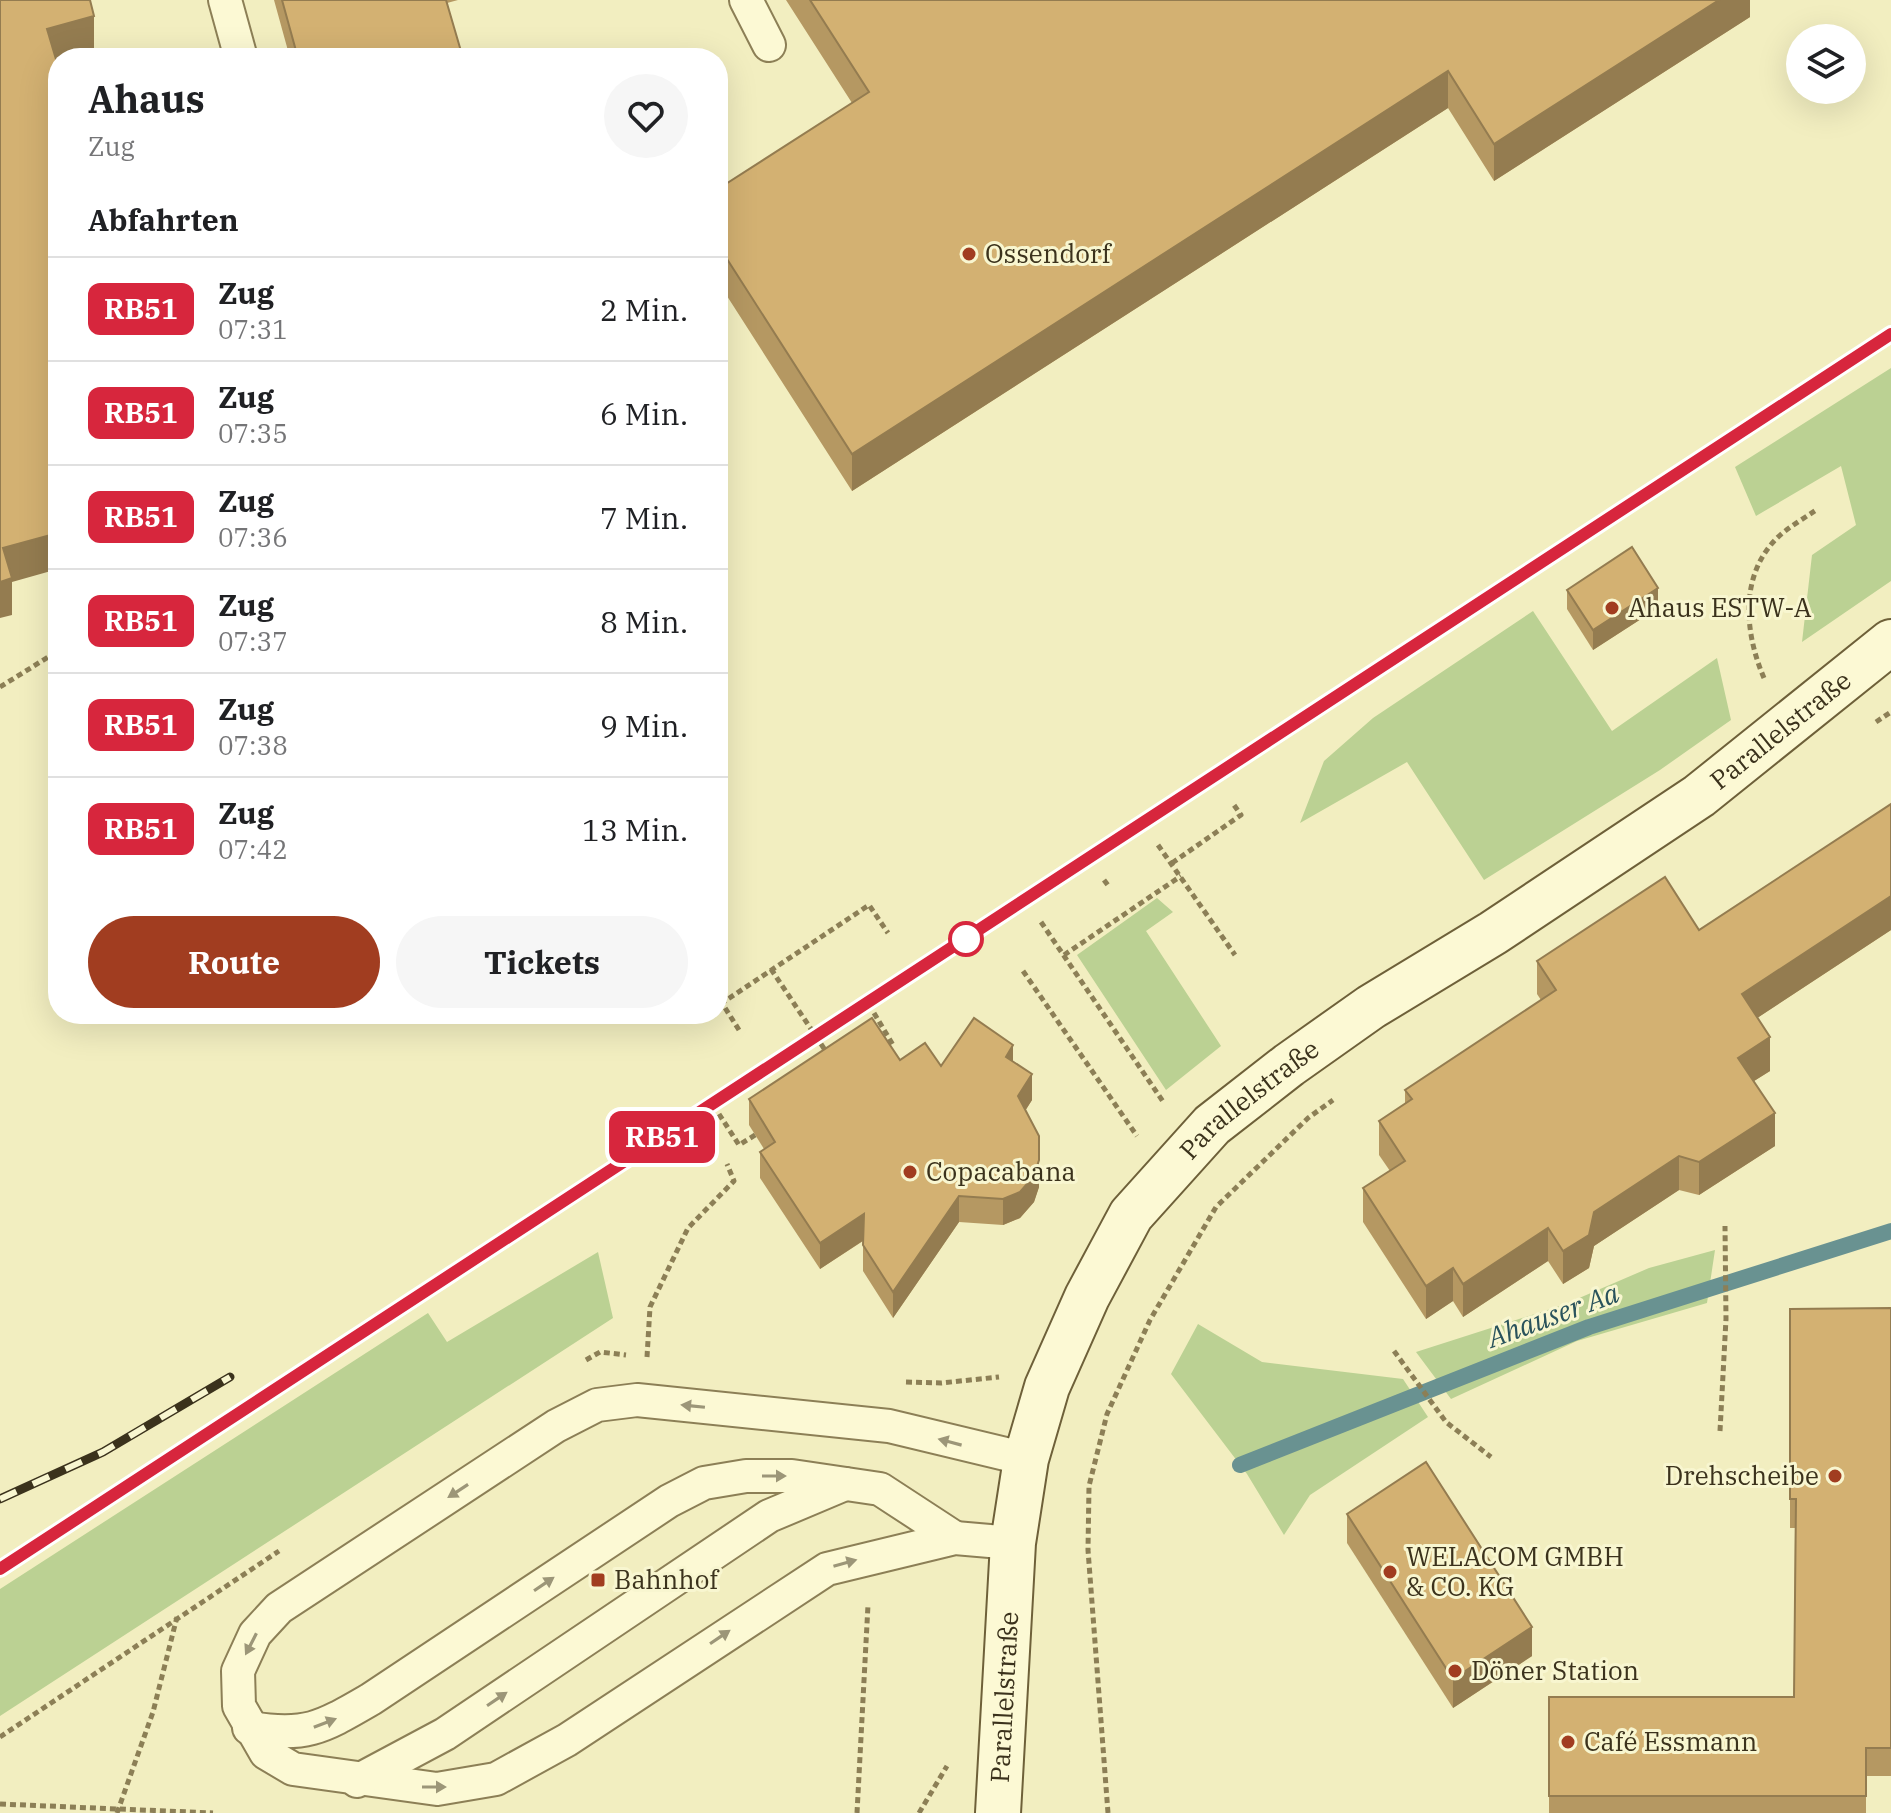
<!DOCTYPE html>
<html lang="de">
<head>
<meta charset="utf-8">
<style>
	body { margin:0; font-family:"IBM Plex Serif",serif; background:#f6f6f6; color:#202124; height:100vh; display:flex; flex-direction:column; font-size:30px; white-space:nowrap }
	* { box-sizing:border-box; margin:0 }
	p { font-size:26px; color:#757577 }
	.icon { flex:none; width:44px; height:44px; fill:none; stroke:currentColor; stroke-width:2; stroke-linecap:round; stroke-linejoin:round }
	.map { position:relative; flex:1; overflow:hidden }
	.drawer { position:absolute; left:48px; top:48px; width:680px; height:976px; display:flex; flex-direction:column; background:#fff; border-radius:32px; box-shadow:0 8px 32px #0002 }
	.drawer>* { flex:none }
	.badge { padding:0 16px; border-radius:12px; font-size:28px; line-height:52px }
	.controls { position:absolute; left:1786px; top:24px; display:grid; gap:16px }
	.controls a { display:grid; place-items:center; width:80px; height:80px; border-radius:50%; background:#fff; box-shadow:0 8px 32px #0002; font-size:40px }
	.map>.badge { position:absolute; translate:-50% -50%; box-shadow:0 0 0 4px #fff }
	h2 { padding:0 40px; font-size:30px; line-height:72px }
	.round { display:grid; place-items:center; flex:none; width:84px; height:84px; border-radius:42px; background:#f6f6f6 }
	.summary { display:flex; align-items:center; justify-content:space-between; height:136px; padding:0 40px }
	h1 { font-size:38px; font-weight:800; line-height:60px }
	.button { display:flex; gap:16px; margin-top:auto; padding:16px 40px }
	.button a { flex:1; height:92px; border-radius:48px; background:#a13d20; color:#fff; font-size:32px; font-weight:800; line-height:92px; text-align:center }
	.button a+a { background:#f6f6f6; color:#202124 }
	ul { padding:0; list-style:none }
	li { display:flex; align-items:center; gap:24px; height:104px; padding:0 40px; border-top:2px solid #e0e0e0 }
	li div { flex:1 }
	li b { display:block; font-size:30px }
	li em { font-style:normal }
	li .badge { min-width:88px; font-weight:700; text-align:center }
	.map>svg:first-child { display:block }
	.green { fill:#bbd193 }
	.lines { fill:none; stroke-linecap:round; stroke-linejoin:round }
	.stream { stroke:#699291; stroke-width:16 }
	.lane-casing { stroke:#8c7f56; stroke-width:36 }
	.secondary-casing { stroke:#6e6039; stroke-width:48 }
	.path { stroke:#8c7f56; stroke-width:5; stroke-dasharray:6 4; stroke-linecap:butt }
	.lane { stroke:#fcf9d4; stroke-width:32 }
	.secondary { stroke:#fcf9d4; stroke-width:44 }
	.rail-casing { stroke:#3b321c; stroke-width:9 }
	.rail { stroke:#f8f6d0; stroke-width:6; stroke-dasharray:18; stroke-linecap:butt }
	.path-bridge { stroke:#8c7f56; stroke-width:5; stroke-dasharray:6 4; stroke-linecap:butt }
	.wall { fill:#b59862 }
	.shaded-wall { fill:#947c50 }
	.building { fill:#d3b172; stroke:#947c50; stroke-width:2 }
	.oneway { fill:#9c9678 }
	.line-casing { stroke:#fff; stroke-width:18 }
	.line { stroke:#d7263d; stroke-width:12 }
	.poi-dot { fill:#a13d20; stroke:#f8f6d0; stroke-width:3 }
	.stop-dot { fill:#fff; stroke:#d7263d; stroke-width:4 }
	.labels { text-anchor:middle; stroke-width:6; stroke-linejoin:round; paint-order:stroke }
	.poi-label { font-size:26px; fill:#3b321c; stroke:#f8f6d0; text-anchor:start }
	.street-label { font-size:26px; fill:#3b321c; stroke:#f8f6d0 }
	.water-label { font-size:28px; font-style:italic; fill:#2a535c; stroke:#f8f6d0 }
</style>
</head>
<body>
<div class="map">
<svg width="1891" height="1813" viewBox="0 0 1891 1813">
	<rect width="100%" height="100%" fill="#f2eec0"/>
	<g class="green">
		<path d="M 1891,368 L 1891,581 L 1802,642 L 1812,555 L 1856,525 L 1841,466 L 1756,516 L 1735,467 Z"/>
		<path d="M 1533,611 L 1612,731 L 1717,658 L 1731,720 L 1660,770 L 1484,880 L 1407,762 L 1300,823 L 1324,761 L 1373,718 Z"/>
		<path d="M 1157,898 L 1173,912 L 1146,931 L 1221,1046 L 1166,1090 L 1077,955 Z"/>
		<path d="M 1715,1250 L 1707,1303 L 1577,1341 L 1451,1399 L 1416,1352 L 1563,1305 L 1649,1268 Z"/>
		<path d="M 598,1252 L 613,1318 L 0,1716 L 0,1589 L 428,1313 L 447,1342 Z"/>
		<path d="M 1198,1324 L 1262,1362 L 1403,1379 L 1428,1417 L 1310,1495 L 1284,1535 L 1247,1474 L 1171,1374 Z"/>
	</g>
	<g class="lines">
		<path class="stream" d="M 1240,1465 L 1589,1327 L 1891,1231"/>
		<g class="lane-casing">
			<g id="lane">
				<path d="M 225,0 L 241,58"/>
				<path d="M 746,0 L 769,45"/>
				<path d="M 1013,1543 L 955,1538 L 827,1569 L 567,1740 L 496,1779 L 437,1789 L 293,1769 L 266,1753 L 239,1706 L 238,1671 L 255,1634 L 279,1608 L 556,1426 L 597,1405 L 637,1400 L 889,1426 L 1026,1459"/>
				<path d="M 249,1728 C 307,1737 321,1728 371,1699 L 669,1501 L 704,1483 L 746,1476 L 792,1476 L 880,1489 L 955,1538"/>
				<path d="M 357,1781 L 445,1734 L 769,1516 L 845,1484"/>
			</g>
		</g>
		<g class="secondary-casing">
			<g id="secondary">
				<path id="s1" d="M 998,1813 L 1013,1543 L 1026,1459 L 1047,1387 L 1087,1297 L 1131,1215 L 1212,1125 L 1289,1065 L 1371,1007 L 1493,933 L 1699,796 L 1891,642"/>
			</g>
		</g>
		<g class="path">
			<path d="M 1764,678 C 1745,634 1739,577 1776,539 C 1787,528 1803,519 1816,510"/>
			<path d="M 0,687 L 58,651"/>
			<path d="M 1876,722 L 1891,712"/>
			<path d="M 1158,845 L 1235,955"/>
			<path d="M 1172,863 L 1241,815 L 1234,805"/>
			<path d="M 1104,880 L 1110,888"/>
			<path d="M 1041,922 L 1164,1103"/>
			<path d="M 1064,955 L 1181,876"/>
			<path d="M 1023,971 L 1137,1136"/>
			<path d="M 874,1013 L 893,1045 L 886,1049"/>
			<path d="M 739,1030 L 722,1003 L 869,905 L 888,933"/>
			<path d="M 719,1114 L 739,1145 L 760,1132"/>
			<path d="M 1394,1351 L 1446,1422 L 1491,1457"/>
			<path d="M 647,1357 L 650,1307 L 688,1228 L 734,1181 L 727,1164"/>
			<path d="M 586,1360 L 600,1352 L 626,1355"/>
			<path d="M 906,1382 L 941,1383 L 999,1377"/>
			<path d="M 1720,1431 L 1726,1319 L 1725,1226"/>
			<path d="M 0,1737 L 279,1551"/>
			<path d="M 0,1804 L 213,1813"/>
			<path d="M 117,1813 L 153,1712 L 177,1617"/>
			<path d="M 857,1813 L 868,1605"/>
			<path d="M 919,1813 L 947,1766"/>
			<path d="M 1108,1813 L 1088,1550 L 1089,1486 L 1107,1414 L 1150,1320 L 1216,1207 L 1308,1118 L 1333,1100"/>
		</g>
		<use href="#lane" class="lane"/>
		<use href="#secondary" class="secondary"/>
		<g class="rail-casing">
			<g id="rail">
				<path d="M 0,1499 L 103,1452 L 230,1377"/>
				<path d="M 0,1570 L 1891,334"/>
			</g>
		</g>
		<use href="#rail" class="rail"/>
		<path class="path-bridge" d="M 771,969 L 827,1053"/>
	</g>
	<g class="wall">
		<path d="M 274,0 L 458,0 L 447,3 L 463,58 L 290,58 Z"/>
		<path d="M 786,0 L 1750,0 L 1750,17 L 1494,181 L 1448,108 L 852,491 L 718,282 L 718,189 L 852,103 Z"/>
		<path d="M 1567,590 L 1658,608 L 1593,650 L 1567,609 Z"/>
		<path d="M 1699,930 L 1891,930 L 1757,1018 L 1770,1071 L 1754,1081 L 1775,1146 L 1699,1195 L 1679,1190 L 1594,1246 L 1589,1268 L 1563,1284 L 1548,1261 L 1463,1317 L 1453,1301 L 1426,1319 L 1363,1222 L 1363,1188 L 1390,1171 L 1379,1155 L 1379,1121 L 1405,1104 L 1405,1090 L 1541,1000 L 1537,994 L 1537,961 Z"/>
		<path d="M 900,1060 L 941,1066 L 1013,1062 L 1032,1100 L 1025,1111 L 1039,1187 L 1034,1202 L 1020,1218 L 1003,1225 L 959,1222 L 893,1318 L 863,1271 L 863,1241 L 820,1269 L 760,1178 L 760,1152 L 764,1149 L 749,1125 L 749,1099 Z"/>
		<path d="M 1891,1308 L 1891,1776 L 1866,1776 L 1866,1813 L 1549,1813 L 1549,1697 L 1794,1697 L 1795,1528 L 1790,1528 L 1790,1309 Z"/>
		<path d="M 1347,1514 L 1532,1656 L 1453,1708 L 1347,1543 Z"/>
	</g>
	<g class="shaded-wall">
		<path d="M 1719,0 L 1750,0 L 1750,17 L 1494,181 L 1494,144 Z"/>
		<path d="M 94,16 L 94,52 L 74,58 L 58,58 L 58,63 L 47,66 L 47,29 Z"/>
		<path d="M 1448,71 L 1448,108 L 852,491 L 852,454 Z"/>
		<path d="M 58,533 L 58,569 L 12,582 L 12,615 L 0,618 L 0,582 L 3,548 Z"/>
		<path d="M 1658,588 L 1658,608 L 1593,650 L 1593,630 Z"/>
		<path d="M 1891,896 L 1891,930 L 1742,1028 L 1742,994 Z"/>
		<path d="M 1770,1037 L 1770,1071 L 1738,1091 L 1738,1058 Z"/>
		<path d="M 1013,1045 L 1013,1071 L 1006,1057 Z"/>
		<path d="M 1032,1074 L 1032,1100 L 1018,1122 L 1018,1096 Z"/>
		<path d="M 1775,1113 L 1775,1146 L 1699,1195 L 1699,1162 Z"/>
		<path d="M 1679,1156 L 1679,1190 L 1594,1246 L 1589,1268 L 1563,1284 L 1563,1251 L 1594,1212 Z"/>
		<path d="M 1039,1160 L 1039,1187 L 1034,1202 L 1020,1218 L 1003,1225 L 1003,1199 Z"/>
		<path d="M 959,1196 L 959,1222 L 893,1318 L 893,1292 Z"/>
		<path d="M 864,1214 L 864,1240 L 820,1269 L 820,1243 Z"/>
		<path d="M 1548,1228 L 1548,1261 L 1463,1317 L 1463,1284 Z"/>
		<path d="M 1453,1268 L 1453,1301 L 1426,1319 L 1426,1286 Z"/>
		<path d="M 1532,1627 L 1532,1656 L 1453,1708 L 1453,1679 Z"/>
	</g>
	<g class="building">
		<path d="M 0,0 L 90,0 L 94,16 L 47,29 L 58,66 L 58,533 L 3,548 L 12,578 L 0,582 Z"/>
		<path d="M 282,0 L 446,0 L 463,58 L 298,58 Z"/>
		<path d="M 810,0 L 1719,0 L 1494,144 L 1448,71 L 852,454 L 718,245 L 718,189 L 869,92 Z"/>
		<path d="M 1632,547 L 1658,588 L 1593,630 L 1567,590 Z"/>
		<path d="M 1891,804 L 1891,896 L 1742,994 L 1770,1037 L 1738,1058 L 1775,1113 L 1699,1162 L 1679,1156 L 1594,1212 L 1589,1235 L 1563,1251 L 1548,1228 L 1463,1284 L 1453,1268 L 1426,1286 L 1363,1188 L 1405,1161 L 1379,1121 L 1412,1099 L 1405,1090 L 1556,990 L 1537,961 L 1665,877 L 1699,930 Z"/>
		<path d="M 872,1018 L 900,1060 L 925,1043 L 941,1066 L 974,1018 L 1013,1045 L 1006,1057 L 1032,1074 L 1018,1096 L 1039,1136 L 1039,1160 L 1034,1176 L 1020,1192 L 1003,1199 L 959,1196 L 893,1292 L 863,1245 L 864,1214 L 820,1243 L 760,1152 L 775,1142 L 749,1099 Z"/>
		<path d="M 1891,1308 L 1891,1748 L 1866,1748 L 1866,1796 L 1549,1796 L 1549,1697 L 1794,1697 L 1796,1499 L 1790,1499 L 1790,1309 Z"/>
		<path d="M 1426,1462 L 1532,1627 L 1453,1679 L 1347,1514 Z"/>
	</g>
	<defs><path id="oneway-solid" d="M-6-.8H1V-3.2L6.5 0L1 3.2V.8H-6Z" transform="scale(2)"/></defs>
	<g class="oneway">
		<use href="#oneway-solid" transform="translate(693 1406) rotate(-174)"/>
		<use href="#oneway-solid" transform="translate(950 1442) rotate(-165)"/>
		<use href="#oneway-solid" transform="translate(774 1476)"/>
		<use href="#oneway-solid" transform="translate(458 1491) rotate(147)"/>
		<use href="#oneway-solid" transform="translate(845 1563) rotate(-16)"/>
		<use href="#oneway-solid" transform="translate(544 1584) rotate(-34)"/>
		<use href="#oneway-solid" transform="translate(720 1637) rotate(-34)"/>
		<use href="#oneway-solid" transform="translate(251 1644) rotate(117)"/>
		<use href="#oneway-solid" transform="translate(497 1699) rotate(-34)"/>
		<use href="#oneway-solid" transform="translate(325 1723) rotate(-21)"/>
		<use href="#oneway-solid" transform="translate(434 1787)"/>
	</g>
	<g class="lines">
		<g class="line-casing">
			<path id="line" d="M 0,1569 L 1891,334"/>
		</g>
		<use href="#line" class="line"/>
	</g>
	<g class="poi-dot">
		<circle cx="969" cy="254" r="8"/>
		<circle cx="1612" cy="608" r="8"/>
		<circle cx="910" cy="1172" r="8"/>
		<circle cx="1835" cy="1476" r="8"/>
		<circle cx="1390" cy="1572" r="8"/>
		<rect x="590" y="1572" width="16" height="16" rx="4"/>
		<circle cx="1455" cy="1671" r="8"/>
		<circle cx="1568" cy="1742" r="8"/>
	</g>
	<circle class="stop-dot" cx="966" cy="939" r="16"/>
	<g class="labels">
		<g class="poi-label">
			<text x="985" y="263">Ossendorf</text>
			<text x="1628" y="617">Ahaus ESTW-A</text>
			<text x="926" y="1181">Copacabana</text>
			<text x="1819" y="1485" text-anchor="end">Drehscheibe</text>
			<text x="1406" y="1566">WELACOM GMBH<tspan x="1406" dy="30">&amp; CO. KG</tspan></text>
			<text x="614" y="1589">Bahnhof</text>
			<text x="1471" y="1680">Döner Station</text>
			<text x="1584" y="1751">Café Essmann</text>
		</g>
		<g class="street-label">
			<text dy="9" stroke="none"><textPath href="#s1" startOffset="1436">Parallelstraße</textPath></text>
			<text dy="9" stroke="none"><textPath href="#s1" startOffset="788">Parallelstraße</textPath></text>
			<text dy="9" stroke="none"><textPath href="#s1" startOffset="116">Parallelstraße</textPath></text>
		</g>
		<g class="water-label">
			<text transform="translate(1553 1315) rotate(-20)" y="10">Ahauser Aa</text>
		</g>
	</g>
</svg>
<div class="controls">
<a><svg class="icon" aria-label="layers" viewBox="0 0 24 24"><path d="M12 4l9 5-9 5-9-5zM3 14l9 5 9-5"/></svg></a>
</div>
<b class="badge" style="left:662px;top:1137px;background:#d7263d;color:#fff">RB51</b>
<section class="drawer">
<div class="summary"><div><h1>Ahaus</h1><p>Zug</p></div><a class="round"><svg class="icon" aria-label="heart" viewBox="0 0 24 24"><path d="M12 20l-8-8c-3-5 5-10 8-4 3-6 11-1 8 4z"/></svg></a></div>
<h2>Abfahrten</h2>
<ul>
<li><span class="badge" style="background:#d7263d;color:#fff">RB51</span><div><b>Zug</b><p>07:31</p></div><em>2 Min.</em></li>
<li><span class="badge" style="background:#d7263d;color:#fff">RB51</span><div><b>Zug</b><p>07:35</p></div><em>6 Min.</em></li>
<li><span class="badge" style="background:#d7263d;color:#fff">RB51</span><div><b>Zug</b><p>07:36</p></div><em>7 Min.</em></li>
<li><span class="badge" style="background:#d7263d;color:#fff">RB51</span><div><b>Zug</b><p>07:37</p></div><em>8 Min.</em></li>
<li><span class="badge" style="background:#d7263d;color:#fff">RB51</span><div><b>Zug</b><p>07:38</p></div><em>9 Min.</em></li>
<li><span class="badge" style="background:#d7263d;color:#fff">RB51</span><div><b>Zug</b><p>07:42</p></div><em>13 Min.</em></li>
</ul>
<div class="button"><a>Route</a><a>Tickets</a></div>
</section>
</div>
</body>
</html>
